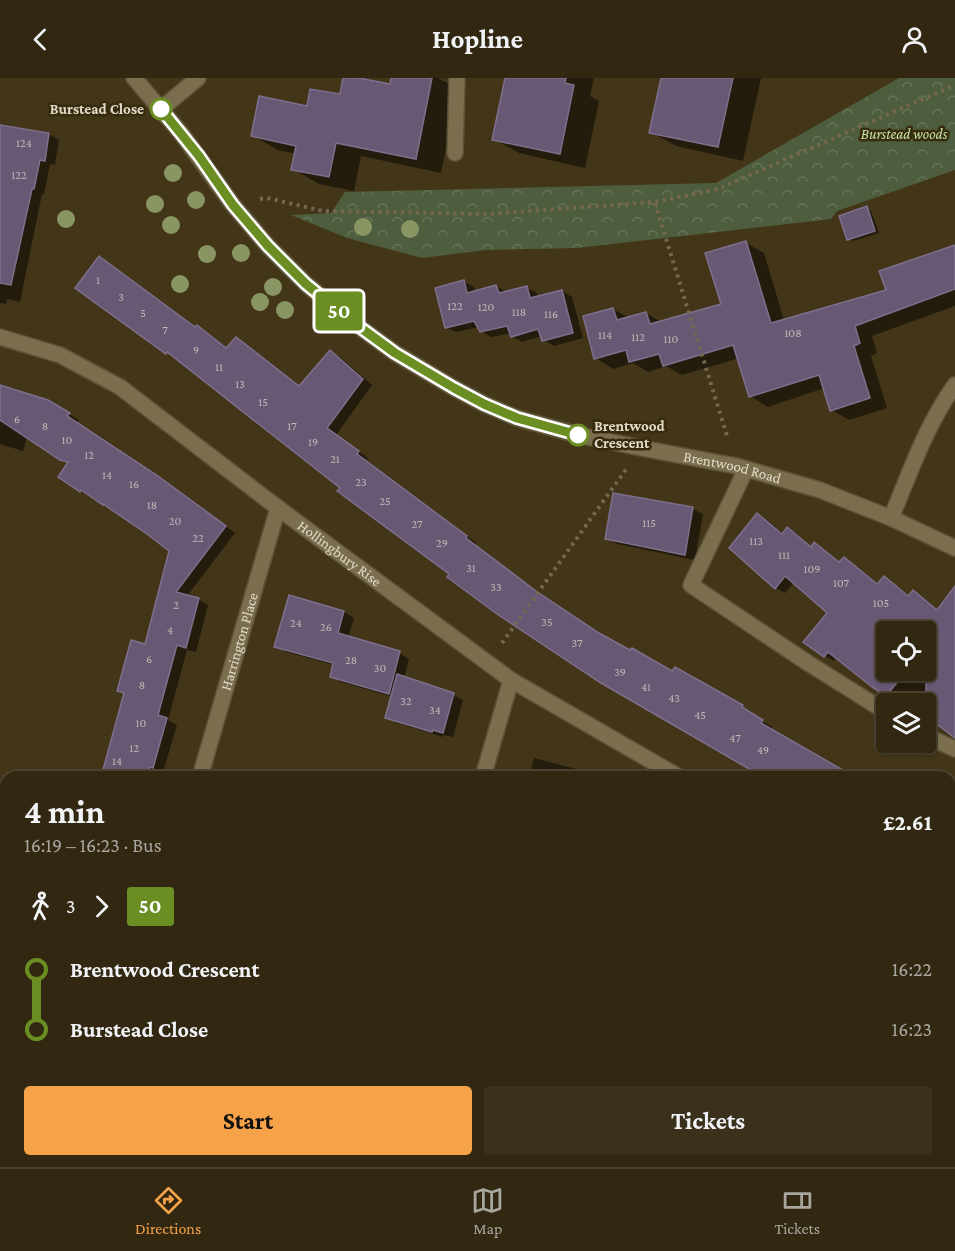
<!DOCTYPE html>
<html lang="en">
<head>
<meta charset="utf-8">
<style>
	body { margin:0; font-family:"Crimson Pro",serif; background:#3a301b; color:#f1f3f6; height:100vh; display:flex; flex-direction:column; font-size:22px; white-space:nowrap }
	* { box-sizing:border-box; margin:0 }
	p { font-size:20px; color:#a8a69f }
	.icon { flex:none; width:33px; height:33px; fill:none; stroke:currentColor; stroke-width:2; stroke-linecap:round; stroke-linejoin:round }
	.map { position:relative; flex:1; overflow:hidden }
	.details { position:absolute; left:0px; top:693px; width:956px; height:396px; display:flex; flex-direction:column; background:#322812; border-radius:18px 18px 0 0; box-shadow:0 2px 4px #0004,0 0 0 2px #4d4432 }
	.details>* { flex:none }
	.badge { padding:0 12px; border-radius:4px; font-size:21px; line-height:39px }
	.controls { position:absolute; left:876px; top:543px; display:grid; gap:12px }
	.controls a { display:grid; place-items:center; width:60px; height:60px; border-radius:6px; background:#322812; box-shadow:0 2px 4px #0004,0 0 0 2px #4d4432; font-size:30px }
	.map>.badge { position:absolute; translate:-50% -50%; box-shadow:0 0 0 3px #fff }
	.legs { display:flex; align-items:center; gap:9px; height:66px; padding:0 24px; font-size:20px }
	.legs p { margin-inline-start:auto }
	.summary { display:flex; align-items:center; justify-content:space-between; height:102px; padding:0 24px }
	h1 { font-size:33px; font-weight:700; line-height:45px }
	.action { display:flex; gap:12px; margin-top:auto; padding:12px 24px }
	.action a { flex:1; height:69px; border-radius:6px; background:#f6a248; color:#111; font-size:24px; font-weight:700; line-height:69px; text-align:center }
	.action a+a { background:#3a301b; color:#f1f3f6 }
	ul { padding:0 24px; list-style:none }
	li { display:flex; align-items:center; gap:21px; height:60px; font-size:22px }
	li i { display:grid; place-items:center; width:9px; height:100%; margin:0 8px; background:currentColor }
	li i::after { content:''; width:15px; height:15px; margin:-8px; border:4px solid; border-radius:50%; background:#322812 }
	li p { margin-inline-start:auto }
	li:first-child i { background:linear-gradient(#0000 50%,currentColor 0) }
	li:last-child i { background:linear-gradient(currentColor 50%,#0000 0) }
	header { display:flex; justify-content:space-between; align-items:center; height:78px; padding:0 24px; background:#322812; font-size:27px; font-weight:700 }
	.menu { display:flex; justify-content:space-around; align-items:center; height:84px; border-top:2px solid #4d4432; background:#322812; font-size:16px; color:#a8a69f }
	.menu a { display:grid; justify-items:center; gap:3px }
	.menu .on { color:#f6a248 }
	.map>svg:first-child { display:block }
	.forest { fill:url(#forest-crowns) }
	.shadow { fill:#0007; fill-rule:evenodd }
	.building { fill:#675874; stroke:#7e6f8c; stroke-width:1.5 }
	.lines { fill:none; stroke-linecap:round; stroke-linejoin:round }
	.service-casing { stroke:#5c5238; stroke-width:18 }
	.minor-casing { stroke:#5c5238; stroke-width:18 }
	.path { stroke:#746950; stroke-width:4; stroke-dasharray:3 4.5; stroke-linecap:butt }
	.service { stroke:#7b6e4f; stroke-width:15 }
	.minor { stroke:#7b6e4f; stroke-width:15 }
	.tree { fill:#8a9564 }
	.line-1-casing { stroke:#fff; stroke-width:14 }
	.line-1 { stroke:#6b8e23; stroke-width:9 }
	.stop-1-dot { fill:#fff; stroke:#6b8e23; stroke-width:3 }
	.labels { text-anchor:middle; stroke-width:5; stroke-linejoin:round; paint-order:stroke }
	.number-label { font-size:12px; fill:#c2b9b3 }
	.stop-label { font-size:15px; font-weight:bold; fill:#e1d9c8; stroke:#372b0d; text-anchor:end }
	.park-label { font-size:15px; font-style:italic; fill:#c4e4a3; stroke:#372b0d }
	.street-label { font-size:15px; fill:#e1d9c8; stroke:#372b0d }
</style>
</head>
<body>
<header><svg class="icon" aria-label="back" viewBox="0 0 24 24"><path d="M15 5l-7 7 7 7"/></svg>Hopline<svg class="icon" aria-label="person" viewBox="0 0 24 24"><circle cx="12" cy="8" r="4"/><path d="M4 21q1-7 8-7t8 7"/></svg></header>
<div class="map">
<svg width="955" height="1089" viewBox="0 0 955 1089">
	<defs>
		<pattern id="forest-crowns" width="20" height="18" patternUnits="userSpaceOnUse" patternTransform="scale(1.5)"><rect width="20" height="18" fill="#4e5d3d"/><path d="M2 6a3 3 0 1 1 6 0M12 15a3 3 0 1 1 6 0" fill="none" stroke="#677458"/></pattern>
	</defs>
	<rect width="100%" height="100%" fill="#423518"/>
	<path class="forest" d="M 899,0 L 955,0 L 955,92 L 837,133 L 831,141 L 577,170 L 487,172 L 422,180 L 347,160 L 291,137 L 331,135 L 345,114 L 716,105 Z"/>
	<g class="shadow">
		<path d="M 344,0 L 351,0 L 391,8 L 393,0 L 438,0 L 458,11 L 441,95 L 361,78 L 354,113 L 319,106 L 293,91 L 296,76 L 278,72 L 252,57 L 308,30 L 341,18 Z"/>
		<path d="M 507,0 L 594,0 L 590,18 L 599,23 L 585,90 L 519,75 L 494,61 Z"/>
		<path d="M 663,0 L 761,0 L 743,83 L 676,68 L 651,54 Z"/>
		<path d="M 0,49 L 49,56 L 59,62 L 55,87 L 50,86 L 44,116 L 42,116 L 20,224 L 7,221 L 6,226 L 0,225 Z"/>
		<path d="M 867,130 L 871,133 L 879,155 L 853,163 L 849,161 Z"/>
		<path d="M 746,165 L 764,175 L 784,242 L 887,213 L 955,168 L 955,228 L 872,258 L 877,275 L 871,278 L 887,330 L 849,342 L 832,332 L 825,310 L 768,329 L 750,318 L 739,280 L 682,297 L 666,288 L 648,294 L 633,285 L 613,291 L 596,280 L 613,231 L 629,240 L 646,235 L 661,244 L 722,227 Z"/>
		<path d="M 99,180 L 109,185 L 196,250 L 197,249 L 207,255 L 228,271 L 236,261 L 246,266 L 300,309 L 330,274 L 340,279 L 372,307 L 336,357 L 368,380 L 366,382 L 476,465 L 475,467 L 546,520 L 607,561 L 673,595 L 742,628 L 752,634 L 751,636 L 772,649 L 771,652 L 852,699 L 768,699 L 452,496 L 176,281 L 167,275 L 77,210 Z"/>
		<path d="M 463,203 L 474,209 L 475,214 L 496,208 L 506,214 L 527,210 L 537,215 L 538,219 L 562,213 L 572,219 L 583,260 L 554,268 L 544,262 L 542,258 L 522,264 L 512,258 L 511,255 L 491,259 L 481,253 L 479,249 L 456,254 L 446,249 Z"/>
		<path d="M 0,309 L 48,323 L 79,342 L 76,345 L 169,406 L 235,455 L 187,518 L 198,521 L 208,527 L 196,574 L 187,572 L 168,642 L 177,647 L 163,694 L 160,694 L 159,699 L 102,699 L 126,616 L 119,612 L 146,567 L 171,472 L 92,418 L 91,419 L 81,413 L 60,399 L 69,385 L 27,359 L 23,373 L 0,366 Z"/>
		<path d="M 693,431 L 703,436 L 695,482 L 617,466 L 607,460 Z"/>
		<path d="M 758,437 L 767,442 L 784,456 L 788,451 L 797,456 L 812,470 L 815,466 L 841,485 L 844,480 L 853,486 L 878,507 L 893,506 L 909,518 L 913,514 L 922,519 L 938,533 L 955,536 L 955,657 L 926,635 L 926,626 L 913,626 L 901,616 L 896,622 L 886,617 L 837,579 L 834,583 L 825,578 L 829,535 L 794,504 L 785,515 L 776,510 ZM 886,554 L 926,554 L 926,592 L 886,592 Z"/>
		<path d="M 290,519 L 344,534 L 354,540 L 348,560 L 399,575 L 409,581 L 404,600 L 453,617 L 463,622 L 453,659 L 443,657 L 443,659 L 397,645 L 387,639 L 393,619 L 341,604 L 331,598 L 334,587 L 286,574 L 276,568 Z"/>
		<path d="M 534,680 L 588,694 L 597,699 L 529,699 Z"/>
		<path d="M 245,692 L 271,699 L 244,699 Z"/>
		<path d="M 950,753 L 955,756 L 955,802 L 950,799 Z"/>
		<path d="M 950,903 L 955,904 L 955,1017 L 950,1036 Z"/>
		<path d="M 6,993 L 6,1082 L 0,1080 L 0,1011 Z"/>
		<path d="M 11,1083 L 45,1083 L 43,1089 L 31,1089 Z"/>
		<path d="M 136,1083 L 259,1083 L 276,1088 L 277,1083 L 333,1083 L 331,1089 L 134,1089 Z"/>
		<path d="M 421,1083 L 507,1083 L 506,1089 L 420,1089 Z"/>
		<path d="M 728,1083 L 786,1083 L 784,1089 L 727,1089 Z"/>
		<path d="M 870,1083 L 921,1083 L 919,1089 L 868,1089 Z"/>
	</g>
	<g class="building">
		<path d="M 343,0 L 359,0 L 390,6 L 391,0 L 432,0 L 416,81 L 336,65 L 329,99 L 291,92 L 296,68 L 251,58 L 259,18 L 307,28 L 310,11 L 340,16 Z"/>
		<path d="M 505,0 L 566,0 L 565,5 L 574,7 L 560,76 L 492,62 Z"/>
		<path d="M 661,0 L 733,0 L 718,69 L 649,55 Z"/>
		<path d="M 0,47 L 49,55 L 45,83 L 40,82 L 34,111 L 32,111 L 11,207 L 0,205 Z"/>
		<path d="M 867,128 L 875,153 L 847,162 L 839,138 Z"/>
		<path d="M 746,163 L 771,245 L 886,212 L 879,193 L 955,167 L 955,211 L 855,248 L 860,265 L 854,268 L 870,320 L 830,333 L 819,297 L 749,319 L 733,267 L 663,288 L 659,276 L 629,284 L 626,272 L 594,281 L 583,238 L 613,230 L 617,242 L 646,234 L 650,246 L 721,226 L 705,175 Z"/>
		<path d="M 99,178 L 195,249 L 197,247 L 226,270 L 236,259 L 299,308 L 330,272 L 363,301 L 327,350 L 359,373 L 357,376 L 467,458 L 466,460 L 536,513 L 599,555 L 630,572 L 632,570 L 672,593 L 675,589 L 743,627 L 742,629 L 763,642 L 761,645 L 855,699 L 763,699 L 601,605 L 497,536 L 447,499 L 449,496 L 337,413 L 340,410 L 167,274 L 166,276 L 75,210 Z"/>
		<path d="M 464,202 L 467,215 L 496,207 L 499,215 L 527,208 L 530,220 L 562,212 L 573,255 L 542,263 L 538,251 L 511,259 L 507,248 L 480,254 L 474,243 L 445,250 L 435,210 Z"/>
		<path d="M 0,307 L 48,322 L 70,335 L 67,338 L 158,398 L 226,448 L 176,514 L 199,520 L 186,570 L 177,567 L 158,637 L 167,640 L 153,690 L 150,689 L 147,699 L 101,699 L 124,615 L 117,613 L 131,562 L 145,566 L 169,473 L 147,456 L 103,426 L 103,427 L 81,412 L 80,414 L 58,399 L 68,384 L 60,382 L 0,342 Z"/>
		<path d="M 613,415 L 693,429 L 685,477 L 605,461 Z"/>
		<path d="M 757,435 L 782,456 L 787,449 L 811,469 L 814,464 L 839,484 L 844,479 L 877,506 L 884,498 L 908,518 L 913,512 L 937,532 L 955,508 L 955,660 L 926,638 L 926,554 L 886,554 L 886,592 L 907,592 L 886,618 L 872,609 L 828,574 L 824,579 L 803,564 L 827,535 L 785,498 L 775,511 L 729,470 Z"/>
		<path d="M 289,517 L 344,533 L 338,555 L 400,573 L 389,616 L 330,599 L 333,585 L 274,569 Z"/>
		<path d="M 397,596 L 454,615 L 443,655 L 433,652 L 432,654 L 385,640 Z"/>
	</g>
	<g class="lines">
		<g class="service-casing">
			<g id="service">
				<path d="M 455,75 L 457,0"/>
				<path d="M 746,391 L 691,507 L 808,585 L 886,634"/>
				<path d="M 926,658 L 955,671"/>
			</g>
		</g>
		<g class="minor-casing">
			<g id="minor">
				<path id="s1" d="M 134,0 L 181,55 L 233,127 L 268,168 L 306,206 L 350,242 L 395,275 L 454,310 L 484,326 L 517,340 L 578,357 L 641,370 L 736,388 L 820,412 L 891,440 L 955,470"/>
				<path d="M 161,31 L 198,0"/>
				<path id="s2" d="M 0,259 L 60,277 L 120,309 L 278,430 L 511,602 L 679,699"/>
				<path d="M 891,440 C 910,395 926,347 955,307"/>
				<path id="s3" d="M 200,699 L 278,430"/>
				<path d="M 483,699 L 511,602"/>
				<path d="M 950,853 L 955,856"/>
				<path d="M 87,1089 L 89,1083"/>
				<path d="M 371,1089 L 372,1083"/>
				<path d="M 819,1089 L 821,1083"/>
			</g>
		</g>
		<g class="path">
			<path d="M 260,121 L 267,120 L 323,133 L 487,136 L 655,124 L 718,111 L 955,7"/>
			<path d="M 655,125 L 728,361"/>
			<path d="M 502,565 L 627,390"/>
		</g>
		<use href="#service" class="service"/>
		<use href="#minor" class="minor"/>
	</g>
	<g class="tree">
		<circle cx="173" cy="95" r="9"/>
		<circle cx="196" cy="122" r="9"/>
		<circle cx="155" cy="126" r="9"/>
		<circle cx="66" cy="141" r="9"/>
		<circle cx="171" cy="147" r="9"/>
		<circle cx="363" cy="149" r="9"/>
		<circle cx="410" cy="151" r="9"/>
		<circle cx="241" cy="175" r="9"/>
		<circle cx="207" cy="176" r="9"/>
		<circle cx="180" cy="206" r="9"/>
		<circle cx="273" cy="209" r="9"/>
		<circle cx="260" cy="224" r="9"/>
		<circle cx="285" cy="232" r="9"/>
	</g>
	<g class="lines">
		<g class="line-1-casing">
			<path id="line-1" d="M 161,31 L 199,78 L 233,127 L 268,168 L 306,206 L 350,242 L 395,275 L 454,310 L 484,326 L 517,340 L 578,357"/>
		</g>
		<use href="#line-1" class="line-1"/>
	</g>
	<g class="stop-1-dot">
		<circle cx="161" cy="31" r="10"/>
		<circle cx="578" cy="357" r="10"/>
	</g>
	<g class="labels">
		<g class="number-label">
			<text x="24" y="69">124</text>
			<text x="19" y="101">122</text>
			<text x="98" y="206">1</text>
			<text x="121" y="223">3</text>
			<text x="455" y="232">122</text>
			<text x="486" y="233">120</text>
			<text x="519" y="238">118</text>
			<text x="143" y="239">5</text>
			<text x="551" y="240">116</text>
			<text x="165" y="256">7</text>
			<text x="793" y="259">108</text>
			<text x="605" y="261">114</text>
			<text x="638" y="263">112</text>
			<text x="671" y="265">110</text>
			<text x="196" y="276">9</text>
			<text x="219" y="293">11</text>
			<text x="240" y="310">13</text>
			<text x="263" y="328">15</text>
			<text x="17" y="345">6</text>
			<text x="45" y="352">8</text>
			<text x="292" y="352">17</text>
			<text x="67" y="366">10</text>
			<text x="313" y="368">19</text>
			<text x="89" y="381">12</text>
			<text x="335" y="385">21</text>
			<text x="107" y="401">14</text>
			<text x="361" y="408">23</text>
			<text x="134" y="410">16</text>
			<text x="385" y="427">25</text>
			<text x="152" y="431">18</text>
			<text x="175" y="447">20</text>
			<text x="649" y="449">115</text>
			<text x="417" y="450">27</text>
			<text x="198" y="464">22</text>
			<text x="756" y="467">113</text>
			<text x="442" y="469">29</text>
			<text x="784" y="481">111</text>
			<text x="471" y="494">31</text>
			<text x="812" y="495">109</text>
			<text x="841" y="509">107</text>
			<text x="496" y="513">33</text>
			<text x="881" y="529">105</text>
			<text x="176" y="531">2</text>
			<text x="547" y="548">35</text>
			<text x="296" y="549">24</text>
			<text x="326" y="553">26</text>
			<text x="170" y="556">4</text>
			<text x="577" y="569">37</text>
			<text x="149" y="585">6</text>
			<text x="351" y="586">28</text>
			<text x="380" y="594">30</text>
			<text x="620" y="598">39</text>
			<text x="142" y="611">8</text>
			<text x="646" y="613">41</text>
			<text x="674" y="624">43</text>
			<text x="406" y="627">32</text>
			<text x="435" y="636">34</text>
			<text x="700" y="641">45</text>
			<text x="141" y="649">10</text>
			<text x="735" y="664">47</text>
			<text x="134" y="674">12</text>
			<text x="763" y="676">49</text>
			<text x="117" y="687">14</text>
		</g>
		<g class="stop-label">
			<text x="144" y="36">Burstead Close</text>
			<text x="594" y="353" text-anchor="start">Brentwood<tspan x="594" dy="17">Crescent</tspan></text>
		</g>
		<g class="park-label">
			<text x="904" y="61">Burstead woods</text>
		</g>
		<g class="street-label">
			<text dy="5" stroke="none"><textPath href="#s1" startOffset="741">Brentwood Road</textPath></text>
			<text dy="5" stroke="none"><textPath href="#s2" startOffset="406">Hollingbury Rise</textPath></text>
			<text dy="5" stroke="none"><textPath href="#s3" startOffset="141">Harrington Place</textPath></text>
		</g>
	</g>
</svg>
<div class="controls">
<a><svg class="icon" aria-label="locate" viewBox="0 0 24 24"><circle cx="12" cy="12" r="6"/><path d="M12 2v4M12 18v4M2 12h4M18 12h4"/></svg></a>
<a><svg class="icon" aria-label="layers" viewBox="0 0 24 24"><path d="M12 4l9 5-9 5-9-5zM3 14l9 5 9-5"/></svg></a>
</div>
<b class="badge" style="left:339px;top:233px;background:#6b8e23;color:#fff">50</b>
<section class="details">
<div class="summary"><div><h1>4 min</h1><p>16:19 – 16:23 · Bus</p></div><b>£2.61</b></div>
<div class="legs"><svg class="icon" aria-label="walk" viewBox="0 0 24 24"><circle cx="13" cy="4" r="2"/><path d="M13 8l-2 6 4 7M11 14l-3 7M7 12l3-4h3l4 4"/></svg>3<svg class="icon" aria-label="forward" viewBox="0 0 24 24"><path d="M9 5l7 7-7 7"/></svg><b class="badge" style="background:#6b8e23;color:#fff">50</b></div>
<ul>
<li><i style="color:#6b8e23"></i><b>Brentwood Crescent</b><p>16:22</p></li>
<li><i style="color:#6b8e23"></i><b>Burstead Close</b><p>16:23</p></li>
</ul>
<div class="action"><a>Start</a><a>Tickets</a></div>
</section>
</div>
<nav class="menu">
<a class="on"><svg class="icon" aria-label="directions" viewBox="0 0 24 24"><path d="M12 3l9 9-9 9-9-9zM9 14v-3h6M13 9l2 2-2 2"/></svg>Directions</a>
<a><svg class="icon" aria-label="map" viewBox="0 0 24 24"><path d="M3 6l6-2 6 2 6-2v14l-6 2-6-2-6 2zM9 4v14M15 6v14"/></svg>Map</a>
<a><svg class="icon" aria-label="tickets" viewBox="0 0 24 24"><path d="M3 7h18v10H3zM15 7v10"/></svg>Tickets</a>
</nav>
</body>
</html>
